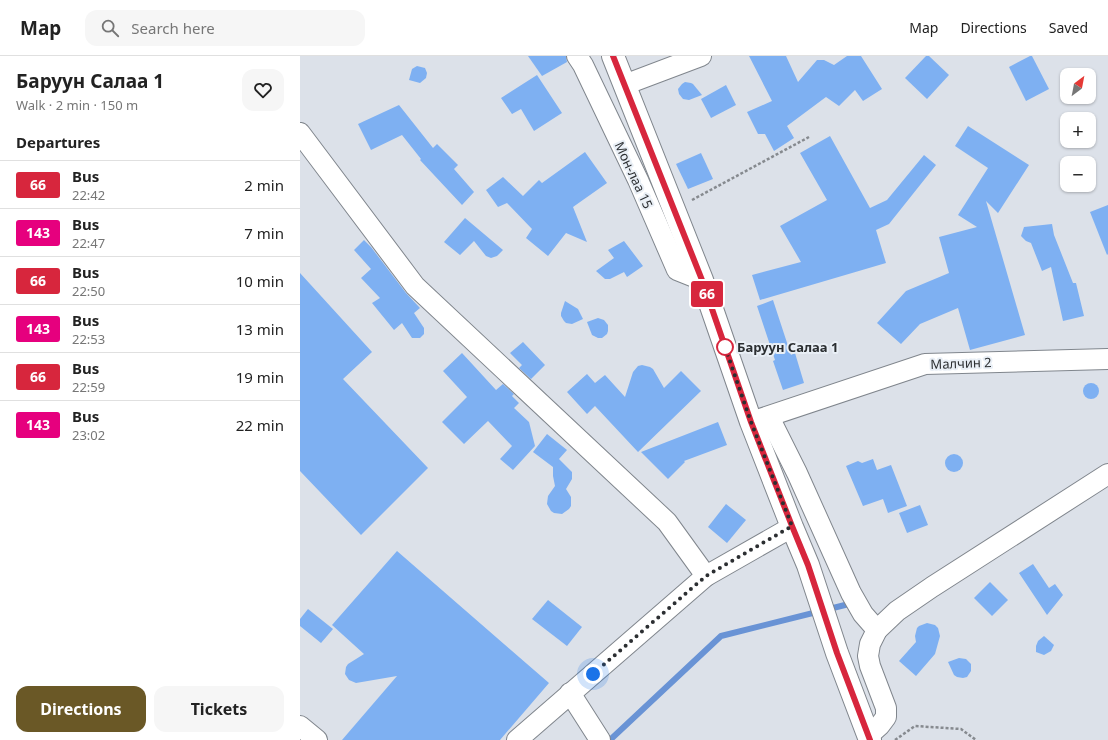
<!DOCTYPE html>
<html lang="en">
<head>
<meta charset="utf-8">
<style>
	body { margin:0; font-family:"Noto Sans",sans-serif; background:#f6f6f6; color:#222; height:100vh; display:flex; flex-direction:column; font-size:15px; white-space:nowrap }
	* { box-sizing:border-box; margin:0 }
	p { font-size:13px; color:#767676 }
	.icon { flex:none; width:22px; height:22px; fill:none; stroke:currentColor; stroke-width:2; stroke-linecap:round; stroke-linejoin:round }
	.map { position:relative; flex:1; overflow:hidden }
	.panel { display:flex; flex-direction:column; background:#fff; width:300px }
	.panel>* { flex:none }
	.badge { padding:0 8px; border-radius:3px; font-size:14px; line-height:26px }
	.needle { width:26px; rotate:32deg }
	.buttons { position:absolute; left:760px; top:12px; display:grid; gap:8px }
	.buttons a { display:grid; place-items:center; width:36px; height:36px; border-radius:8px; background:#fff; box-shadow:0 1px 3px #0004; font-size:20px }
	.you { position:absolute; width:20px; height:20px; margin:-10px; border:3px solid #fff; border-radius:50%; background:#1a73e8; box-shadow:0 0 0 6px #1a73e833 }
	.map>.badge { position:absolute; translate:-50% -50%; box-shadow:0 0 0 2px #fff }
	h2 { padding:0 16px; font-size:15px; line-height:36px }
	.round { display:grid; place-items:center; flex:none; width:42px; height:42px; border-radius:12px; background:#f6f6f6 }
	.summary { display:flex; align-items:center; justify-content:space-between; height:68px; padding:0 16px }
	h1 { font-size:19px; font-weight:700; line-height:30px }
	.cta { display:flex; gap:8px; margin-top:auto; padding:8px 16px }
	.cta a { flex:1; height:46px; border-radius:12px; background:#6a5826; color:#fff; font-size:16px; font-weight:700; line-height:46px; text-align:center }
	.cta a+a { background:#f6f6f6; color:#222 }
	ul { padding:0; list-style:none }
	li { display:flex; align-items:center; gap:12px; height:48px; padding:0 16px; border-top:1px solid #e0e0e0 }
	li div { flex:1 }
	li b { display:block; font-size:15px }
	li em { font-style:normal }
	li .badge { min-width:44px; font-weight:700; text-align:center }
	header { display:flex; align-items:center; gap:24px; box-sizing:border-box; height:56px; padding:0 20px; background:#fff; border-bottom:1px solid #e0e0e0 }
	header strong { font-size:19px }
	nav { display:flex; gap:22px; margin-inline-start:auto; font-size:14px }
	.search { width:280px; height:36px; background:#f6f6f6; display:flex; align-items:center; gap:10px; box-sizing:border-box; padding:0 14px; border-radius:12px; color:#767676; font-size:15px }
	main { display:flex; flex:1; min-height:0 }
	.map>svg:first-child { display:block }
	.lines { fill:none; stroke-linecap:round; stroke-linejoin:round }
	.stream { stroke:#6993d5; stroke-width:6 }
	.building { fill:#7eb0f2 }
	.street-casing { stroke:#80868d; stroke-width:22 }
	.secondary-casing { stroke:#80868d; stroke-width:24 }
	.path { stroke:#868a8f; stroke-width:2.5; stroke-dasharray:3 2; stroke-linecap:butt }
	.street { stroke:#fff; stroke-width:20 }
	.secondary { stroke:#fff; stroke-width:22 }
	.line-casing { stroke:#fff; stroke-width:9 }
	.line { stroke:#d7263d; stroke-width:6 }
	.walk { stroke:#2b2e31; stroke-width:4; stroke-dasharray:0 7.2 }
	.stop-dot { fill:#fff; stroke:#d7263d; stroke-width:2 }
	.labels { text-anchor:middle; stroke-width:4; stroke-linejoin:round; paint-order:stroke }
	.street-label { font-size:13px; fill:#2b2e31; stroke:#e9eff6 }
	.stop-label { font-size:13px; font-weight:bold; fill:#2b2e31; stroke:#e9eff6; text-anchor:start }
</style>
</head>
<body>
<header>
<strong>Map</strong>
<div class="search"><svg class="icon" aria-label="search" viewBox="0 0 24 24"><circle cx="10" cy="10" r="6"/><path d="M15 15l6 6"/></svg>Search here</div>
<nav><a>Map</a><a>Directions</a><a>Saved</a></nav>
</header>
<main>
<section class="panel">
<div class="summary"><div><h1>Баруун Салаа 1</h1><p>Walk · 2 min · 150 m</p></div><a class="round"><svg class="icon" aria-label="heart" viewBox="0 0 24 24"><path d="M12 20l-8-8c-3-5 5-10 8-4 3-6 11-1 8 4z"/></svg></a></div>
<h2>Departures</h2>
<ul>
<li><span class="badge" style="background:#d7263d;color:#fff">66</span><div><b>Bus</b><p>22:42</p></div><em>2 min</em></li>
<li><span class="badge" style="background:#e6007e;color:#fff">143</span><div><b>Bus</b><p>22:47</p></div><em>7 min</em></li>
<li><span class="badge" style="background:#d7263d;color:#fff">66</span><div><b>Bus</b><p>22:50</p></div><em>10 min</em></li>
<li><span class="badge" style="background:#e6007e;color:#fff">143</span><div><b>Bus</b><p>22:53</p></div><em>13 min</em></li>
<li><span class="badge" style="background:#d7263d;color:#fff">66</span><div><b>Bus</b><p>22:59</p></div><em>19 min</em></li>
<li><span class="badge" style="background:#e6007e;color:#fff">143</span><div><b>Bus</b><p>23:02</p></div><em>22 min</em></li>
</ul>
<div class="cta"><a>Directions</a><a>Tickets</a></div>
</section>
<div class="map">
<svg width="808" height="684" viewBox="0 0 808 684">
	<rect width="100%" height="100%" fill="#dce1e9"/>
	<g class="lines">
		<path class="stream" d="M 310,684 L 421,580 L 549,548"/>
	</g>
	<g class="building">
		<path d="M 228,0 L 266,0 L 267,6 L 242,20 Z"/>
		<path d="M 449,0 L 486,0 L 498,26 L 517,4 L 524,4 L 534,9 L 547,0 L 561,0 L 582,33 L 563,45 L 555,34 L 539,50 L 526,41 L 487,70 L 494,82 L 474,95 L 465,78 L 458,78 L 447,56 L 472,45 Z"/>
		<path d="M 626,0 L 629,0 L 649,19 L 627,43 L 605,22 Z"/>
		<path d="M 730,0 L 732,0 L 749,33 L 726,45 L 709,11 Z"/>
		<path d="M 117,10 L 125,12 L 127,17 L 126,22 L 120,27 L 109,24 L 112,13 Z"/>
		<path d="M 237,19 L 262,57 L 234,75 L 221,53 L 212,58 L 201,42 Z"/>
		<path d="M 385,26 L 391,27 L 393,28 L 402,39 L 389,44 L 383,43 L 379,38 L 378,33 L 382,28 Z"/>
		<path d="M 426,29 L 436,49 L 411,62 L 401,43 Z"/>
		<path d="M 99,49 L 133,92 L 137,88 L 158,109 L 154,113 L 174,136 L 162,149 L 120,104 L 121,103 L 102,79 L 71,94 L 58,68 Z"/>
		<path d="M 668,70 L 729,109 L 698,157 L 686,145 L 725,279 L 670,294 L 658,252 L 620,268 L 601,288 L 577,267 L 606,235 L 649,217 L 639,181 L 677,171 L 658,159 L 688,112 L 655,90 Z"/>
		<path d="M 530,80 L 570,152 L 587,144 L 624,99 L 636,109 L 589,168 L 576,174 L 586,207 L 460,244 L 452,219 L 501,206 L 480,170 L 527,144 L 500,97 Z"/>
		<path d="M 285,96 L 307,127 L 273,151 L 287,186 L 266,177 L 248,200 L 226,182 L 232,173 L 207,147 L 198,151 L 186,134 L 203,121 L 223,140 L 239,124 L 242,127 Z"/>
		<path d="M 401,97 L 413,123 L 388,133 L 376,108 Z"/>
		<path d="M 808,149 L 808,198 L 807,199 L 790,156 Z"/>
		<path d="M 165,162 L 203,194 L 197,200 L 191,202 L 186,200 L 174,185 L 160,199 L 144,186 Z"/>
		<path d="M 752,168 L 754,179 L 773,227 L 776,227 L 784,260 L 763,265 L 751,211 L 742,215 L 731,187 L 726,185 L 721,180 L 724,171 Z"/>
		<path d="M 64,184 L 71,191 L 106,237 L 120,252 L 114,257 L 124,272 L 124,278 L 120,282 L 112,282 L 102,267 L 94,274 L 72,247 L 80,242 L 61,222 L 71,213 L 54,194 Z"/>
		<path d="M 324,185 L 343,210 L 327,221 L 324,216 L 310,223 L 305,223 L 296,215 L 314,202 L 308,194 Z"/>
		<path d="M 0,217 L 72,296 L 43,323 L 128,412 L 61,479 L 0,415 Z"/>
		<path d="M 473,244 L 491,299 L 495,297 L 504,327 L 483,334 L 473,305 L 475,304 L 457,250 Z"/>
		<path d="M 265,245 L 278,253 L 283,263 L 272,268 L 266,267 L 264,265 L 261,260 L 261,257 Z"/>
		<path d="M 298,262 L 304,264 L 308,269 L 308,275 L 307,278 L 302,282 L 298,282 L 292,279 L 287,266 Z"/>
		<path d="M 223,286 L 245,309 L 231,323 L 219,312 L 222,309 L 210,297 Z"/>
		<path d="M 162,297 L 196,334 L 203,328 L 214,338 L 212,340 L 219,347 L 214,352 L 229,366 L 235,390 L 213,414 L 200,403 L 212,390 L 188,365 L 164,388 L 142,366 L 167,341 L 143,315 Z"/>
		<path d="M 342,309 L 350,311 L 353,313 L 364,332 L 381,315 L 401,335 L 338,396 L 295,350 L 287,358 L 267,336 L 287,318 L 295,327 L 305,319 L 325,341 L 333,316 L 338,310 Z"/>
		<circle cx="791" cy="335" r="8"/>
		<path d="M 418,366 L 427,389 L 384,405 L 385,406 L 368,423 L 341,396 Z"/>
		<path d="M 247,378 L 267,394 L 259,403 L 272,416 L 272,423 L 266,433 L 271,441 L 271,450 L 269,453 L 262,458 L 254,457 L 251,455 L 247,448 L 248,440 L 255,430 L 253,420 L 253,411 L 233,396 Z"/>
		<circle cx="654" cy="407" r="9"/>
		<path d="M 573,403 L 577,414 L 591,409 L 607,450 L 588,457 L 583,443 L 563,450 L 546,410 L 558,405 L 562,407 Z"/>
		<path d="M 426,448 L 446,464 L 427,487 L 408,471 Z"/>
		<path d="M 620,449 L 628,469 L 607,477 L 599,457 Z"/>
		<path d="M 97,495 L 249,627 L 200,684 L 42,684 L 97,620 L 56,627 L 49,624 L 45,618 L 46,611 L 48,608 L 64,598 L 32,569 Z"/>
		<path d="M 733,508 L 749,532 L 755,528 L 763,539 L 747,559 L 719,517 Z"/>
		<path d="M 690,526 L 708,544 L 692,560 L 674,542 Z"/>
		<path d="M 248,544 L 282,571 L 267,590 L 232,563 Z"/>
		<path d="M 8,553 L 33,573 L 21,587 L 0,570 L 0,563 Z"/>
		<path d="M 627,567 L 635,569 L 638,572 L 640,580 L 635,598 L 616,620 L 599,605 L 616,586 L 615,580 L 617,572 L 619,570 Z"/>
		<path d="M 744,580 L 754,589 L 751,595 L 744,599 L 736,596 L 736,590 L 738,585 Z"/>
		<path d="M 659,602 L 666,603 L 671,608 L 671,615 L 667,621 L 663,622 L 657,621 L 654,619 L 648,606 Z"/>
	</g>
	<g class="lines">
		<g class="street-casing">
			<g id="street">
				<path d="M 277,0 L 283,9 L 338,124 L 377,214 L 402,224"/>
				<path d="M 324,29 L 401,0"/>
				<path d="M 0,77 L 115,230 L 367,466 L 406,520"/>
				<path d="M 469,361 L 497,417 L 551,537 L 563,558 L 577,574"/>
				<path d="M 451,366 L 625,308 L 808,303"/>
				<path d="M 270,637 L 300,684"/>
				<path d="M 0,670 L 17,684"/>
				<path d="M 569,679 L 580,669 L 586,661 L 586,652 L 570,610 L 568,600 L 570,588 L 577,574 L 597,555 L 632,531 L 808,418"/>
				<path d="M 217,684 L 406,520 L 492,471"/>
			</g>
		</g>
		<g class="secondary-casing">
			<path id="secondary" d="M 313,0 L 402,224 L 451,366 L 492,471 L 508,509 L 537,597 L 570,684"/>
		</g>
		<g class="path">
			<path d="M 392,144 L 509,81"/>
			<path d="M 595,684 L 615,670 L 661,673 L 676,684"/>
		</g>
		<use href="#street" class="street"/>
		<use href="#secondary" class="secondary"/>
	</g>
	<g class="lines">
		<g class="line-casing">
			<path id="line" d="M 313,0 L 402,224 L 451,366 L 492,470 L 508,509 L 537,597 L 570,684"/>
		</g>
		<use href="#line" class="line"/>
		<path class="walk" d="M 293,618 L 406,520 L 492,470 L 451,366 L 425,291"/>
	</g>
	<circle class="stop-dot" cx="425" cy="291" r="8"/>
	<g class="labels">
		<g class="street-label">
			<text transform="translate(334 119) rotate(65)" y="5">Мон-лаа 15</text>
			<text transform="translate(661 307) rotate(-2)" y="5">Малчин 2</text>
		</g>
		<g class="stop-label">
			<text x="437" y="296">Баруун Салаа 1</text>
		</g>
	</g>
</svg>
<div class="buttons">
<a><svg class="needle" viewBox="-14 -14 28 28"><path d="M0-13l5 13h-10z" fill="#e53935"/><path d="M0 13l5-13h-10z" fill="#767676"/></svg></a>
<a>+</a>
<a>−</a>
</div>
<div class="you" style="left:293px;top:618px"></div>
<b class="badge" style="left:407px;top:238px;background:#d7263d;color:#fff">66</b>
</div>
</main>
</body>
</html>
